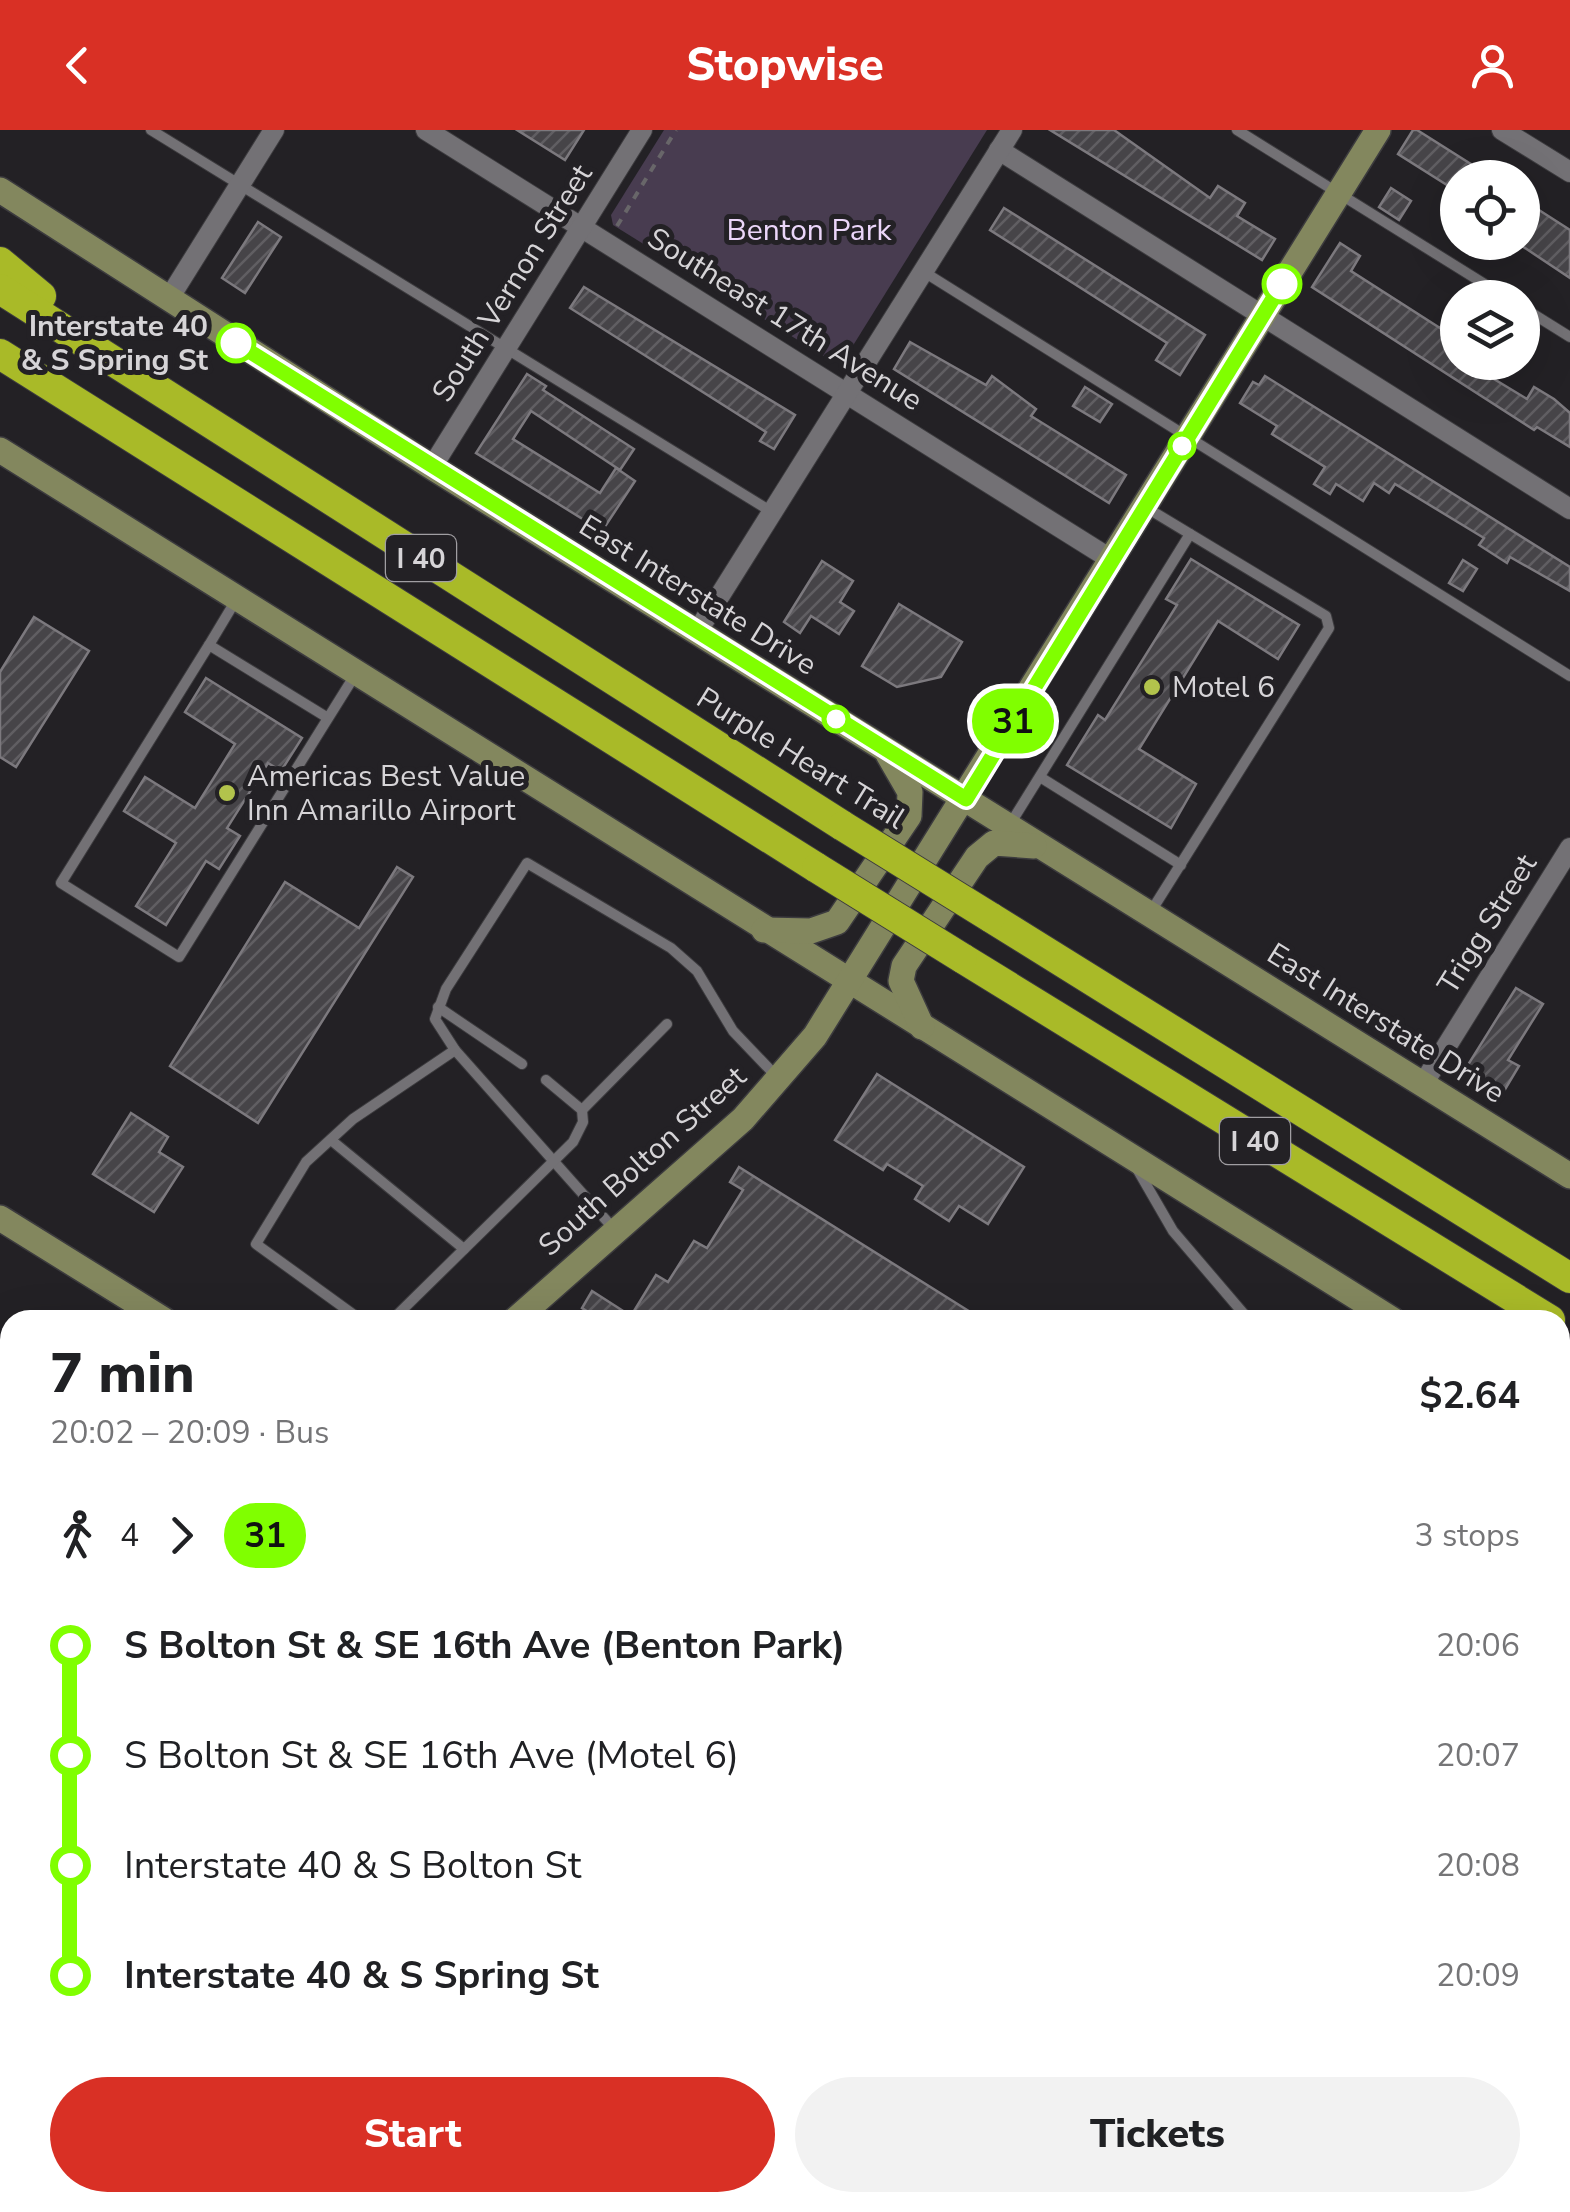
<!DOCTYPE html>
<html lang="en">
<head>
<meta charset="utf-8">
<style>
	body { margin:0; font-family:"Nunito Sans",sans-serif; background:#f2f2f2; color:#202124; height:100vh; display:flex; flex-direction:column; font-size:38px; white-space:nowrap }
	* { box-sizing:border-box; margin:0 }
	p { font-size:32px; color:#757577 }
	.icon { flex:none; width:55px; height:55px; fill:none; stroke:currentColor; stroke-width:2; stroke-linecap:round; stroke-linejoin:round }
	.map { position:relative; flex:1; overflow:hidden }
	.panel { position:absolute; left:0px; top:1180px; width:1570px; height:902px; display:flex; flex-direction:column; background:#fff; border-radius:30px 30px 0 0; box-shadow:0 10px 40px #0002 }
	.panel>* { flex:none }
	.badge { padding:0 20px; border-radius:32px; font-size:35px; line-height:65px }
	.tools { position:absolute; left:1440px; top:30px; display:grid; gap:20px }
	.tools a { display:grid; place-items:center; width:100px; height:100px; border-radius:50%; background:#fff; box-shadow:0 10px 40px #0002; font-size:50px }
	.map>.badge { position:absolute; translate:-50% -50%; box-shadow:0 0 0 5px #fff }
	.legs { display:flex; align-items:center; gap:15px; height:110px; padding:0 50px; font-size:32px }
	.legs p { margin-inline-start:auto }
	.headline { display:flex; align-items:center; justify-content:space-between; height:170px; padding:0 50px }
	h1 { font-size:55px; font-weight:800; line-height:75px }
	.button { display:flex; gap:20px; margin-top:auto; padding:20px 50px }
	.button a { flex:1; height:115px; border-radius:60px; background:#d93025; color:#fff; font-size:40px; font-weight:800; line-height:115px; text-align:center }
	.button a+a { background:#f2f2f2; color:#202124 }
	ul { padding:0 50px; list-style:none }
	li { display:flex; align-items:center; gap:35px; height:110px; font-size:38px }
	li i { display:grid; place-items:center; width:15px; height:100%; margin:0 12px; background:currentColor }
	li i::after { content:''; width:25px; height:25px; margin:-12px; border:8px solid; border-radius:50%; background:#fff }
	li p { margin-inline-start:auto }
	li:first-child i { background:linear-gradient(#0000 50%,currentColor 0) }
	li:last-child i { background:linear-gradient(currentColor 50%,#0000 0) }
	header { display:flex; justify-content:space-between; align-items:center; height:130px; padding:0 50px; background:#d93025; color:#fff; font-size:45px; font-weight:800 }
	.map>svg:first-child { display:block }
	.green { fill:#483c50 }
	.building { fill:url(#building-hatch); stroke:#7c797e; stroke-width:2.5 }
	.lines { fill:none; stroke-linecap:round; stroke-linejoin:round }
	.lane-casing { stroke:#3c3b3e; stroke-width:12 }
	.street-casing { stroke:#3c3b3e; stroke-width:22 }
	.secondary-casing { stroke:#3c3b3e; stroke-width:28 }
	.highway-casing { stroke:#3c3b3e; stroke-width:32 }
	.path { stroke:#686669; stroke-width:4; stroke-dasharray:8 8; stroke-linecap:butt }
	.lane { stroke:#737175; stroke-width:10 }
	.street { stroke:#737175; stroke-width:20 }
	.secondary { stroke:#83875e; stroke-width:25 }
	.highway { stroke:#a9ba28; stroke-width:30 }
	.highway-bridge-casing { stroke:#3c3b3e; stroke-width:32; stroke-linecap:butt }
	.highway-bridge { stroke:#a9ba28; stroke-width:30 }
	.line-1-casing { stroke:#fff; stroke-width:22 }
	.line-1 { stroke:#80ff00; stroke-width:15 }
	.stop-1-dot { fill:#fff; stroke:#80ff00; stroke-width:5 }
	.poi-dot { fill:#b2c34c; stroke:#232125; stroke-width:4 }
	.labels { text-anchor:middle; stroke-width:10; stroke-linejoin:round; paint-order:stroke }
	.shield { fill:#232125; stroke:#a09ea2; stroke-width:2.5 }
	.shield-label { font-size:28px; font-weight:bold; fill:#d6d4d7 }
	.park-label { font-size:30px; fill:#ebd6f9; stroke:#232125 }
	.street-label { font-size:30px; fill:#d6d4d7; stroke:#232125 }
	.stop-label { font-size:30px; font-weight:bold; fill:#d6d4d7; stroke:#232125; text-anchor:end }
	.poi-label { font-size:30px; fill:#d6d4d7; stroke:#232125; text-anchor:start }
</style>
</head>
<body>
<header><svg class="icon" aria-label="back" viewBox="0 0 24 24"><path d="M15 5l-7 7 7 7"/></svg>Stopwise<svg class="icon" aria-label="person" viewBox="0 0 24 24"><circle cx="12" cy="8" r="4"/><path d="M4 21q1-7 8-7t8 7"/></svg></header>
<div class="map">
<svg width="1570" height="2082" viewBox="0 0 1570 2082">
	<defs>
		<pattern id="building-hatch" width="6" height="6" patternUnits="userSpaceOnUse" patternTransform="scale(2.5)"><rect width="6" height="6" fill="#464448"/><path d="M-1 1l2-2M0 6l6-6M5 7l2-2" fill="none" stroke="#605e62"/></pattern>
	</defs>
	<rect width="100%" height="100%" fill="#232125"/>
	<path class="green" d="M 664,0 L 987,0 L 844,230 L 833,232 L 613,95 L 611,85 Z"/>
	<g class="building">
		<path d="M 517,0 L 584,0 L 565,30 Z"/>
		<path d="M 1050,0 L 1114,0 L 1210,68 L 1218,56 L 1245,73 L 1237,86 L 1275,109 L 1262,130 Z"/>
		<path d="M 1413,0 L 1417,0 L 1493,48 L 1458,48 L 1458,62 L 1398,24 Z"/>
		<path d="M 1391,58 L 1411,71 L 1399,90 L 1379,77 Z"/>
		<path d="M 1528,73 L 1570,100 L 1570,148 L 1522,116 L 1522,82 Z"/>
		<path d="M 1004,78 L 1205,205 L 1180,245 L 1156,230 L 1167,213 L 990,100 Z"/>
		<path d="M 258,92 L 281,107 L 245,163 L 222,148 Z"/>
		<path d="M 1340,113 L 1360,126 L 1351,141 L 1440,198 L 1458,170 L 1458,203 L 1448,219 L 1458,225 L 1458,232 L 1480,240 L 1487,232 L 1499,240 L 1494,249 L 1527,269 L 1534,257 L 1554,269 L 1570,283 L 1570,317 L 1537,297 L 1534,300 L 1312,157 Z"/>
		<path d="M 584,157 L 795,285 L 774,319 L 760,311 L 766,302 L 570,178 Z"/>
		<path d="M 910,212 L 986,255 L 992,246 L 1036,279 L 1031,286 L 1126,345 L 1109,373 L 894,239 Z"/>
		<path d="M 527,244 L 546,256 L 543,260 L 634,319 L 620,340 L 531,281 L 513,309 L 600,363 L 616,338 L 635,351 L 602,401 L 476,323 Z"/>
		<path d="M 1265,246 L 1570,437 L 1570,461 L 1510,427 L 1507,433 L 1479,415 L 1484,408 L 1395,354 L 1389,363 L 1374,353 L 1363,371 L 1336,354 L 1330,364 L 1314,354 L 1325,337 L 1272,304 L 1277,296 L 1240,273 L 1253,252 L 1259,255 Z"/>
		<path d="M 1085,257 L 1112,274 L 1100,292 L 1073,276 Z"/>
		<path d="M 1191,429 L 1299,495 L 1278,529 L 1218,491 L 1139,619 L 1196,654 L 1171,698 L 1067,635 L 1098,585 L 1105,590 L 1177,475 L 1166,469 Z"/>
		<path d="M 1463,430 L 1477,439 L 1463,461 L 1449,453 Z"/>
		<path d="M 822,431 L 853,451 L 840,472 L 854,481 L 839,504 L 811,486 L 800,503 L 784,492 Z"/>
		<path d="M 899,474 L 962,512 L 941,547 L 897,557 L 862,536 Z"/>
		<path d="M 34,487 L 89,521 L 16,637 L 0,627 L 0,542 Z"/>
		<path d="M 206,548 L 302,608 L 281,641 L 268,633 L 227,698 L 240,706 L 219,739 L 206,731 L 166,795 L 136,776 L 176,713 L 124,681 L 145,647 L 195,678 L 235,614 L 185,582 Z"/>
		<path d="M 397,737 L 413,747 L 258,993 L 170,936 L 285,752 L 359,798 Z"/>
		<path d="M 1516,858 L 1543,874 L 1508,930 L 1519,936 L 1504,961 L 1466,938 Z"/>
		<path d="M 877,944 L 1024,1037 L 988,1094 L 959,1076 L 949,1091 L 915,1069 L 923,1056 L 887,1034 L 883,1040 L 835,1010 Z"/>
		<path d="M 131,983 L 168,1007 L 159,1022 L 183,1037 L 154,1082 L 93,1044 Z"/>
		<path d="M 739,1037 L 983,1190 L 601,1190 L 582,1178 L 592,1161 L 631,1186 L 656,1145 L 668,1152 L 694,1111 L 707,1118 L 743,1060 L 730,1052 Z"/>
	</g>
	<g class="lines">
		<g class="lane-casing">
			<g id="lane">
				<path d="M 151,0 L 772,382"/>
				<path d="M 1237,0 L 1507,168"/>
				<path d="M 924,142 L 1570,546"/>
				<path d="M 1522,177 L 1570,207"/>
				<path d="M 1147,378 L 1326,486 L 1329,498 L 1150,783"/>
				<path d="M 209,515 L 236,470"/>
				<path d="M 328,588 L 209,515 L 61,753 L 179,827 L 355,545"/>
				<path d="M 1040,647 L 1181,735"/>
				<path d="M 1009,696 L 1190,404"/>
				<path d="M 438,877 L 522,934"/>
				<path d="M 582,980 L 667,894"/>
				<path d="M 331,1010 L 464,1119"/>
				<path d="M 1136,1037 L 1173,1101 L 1249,1190"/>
				<path d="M 614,1099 L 455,920 L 435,889 L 446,859 L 527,733 L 671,818 L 697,841 L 733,901 L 776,946"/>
				<path d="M 361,1190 L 256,1114 L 306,1032 L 353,989 L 455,920"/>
				<path d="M 392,1190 L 573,1012 L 583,992 L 582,980 L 546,950"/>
				<path d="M 0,1330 L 10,1314"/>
			</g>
		</g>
		<g class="street-casing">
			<g id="street">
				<path d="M 426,0 L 1112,430"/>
				<path d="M 1502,0 L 1570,42"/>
				<path d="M 999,20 L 1570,379"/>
				<path d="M 168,170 L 274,0"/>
				<path d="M 432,337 L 642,0"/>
				<path d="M 697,502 L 1012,0"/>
				<path d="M 1423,954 L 1570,718"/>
			</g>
		</g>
		<g class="secondary-casing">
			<g id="secondary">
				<path d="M 0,60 L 432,337 L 1570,1046"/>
				<path d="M 0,320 L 1393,1190"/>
				<path d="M 764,800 L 811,801 L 837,792 L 909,686 L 910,662 L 888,624"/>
				<path d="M 922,897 L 901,851 L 904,836 L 977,727 L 994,713 L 1034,716"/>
				<path d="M 0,1088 L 164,1190"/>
				<path d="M 515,1190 L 743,989 L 815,906 L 1378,0"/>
				<path d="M 1560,1294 L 1570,1300"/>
				<path d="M 0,1998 L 10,1982"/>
				<path d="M 1560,2059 L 1570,2065"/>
			</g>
		</g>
		<g class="highway-casing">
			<g id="highway">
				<path d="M 0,132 L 41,166"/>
				<path d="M 0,159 L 843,696"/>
				<path d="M 0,224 L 817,738"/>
				<path d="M 990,787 L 1570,1148"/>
				<path d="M 962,828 L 1550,1190"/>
			</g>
		</g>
		<path class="path" d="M 617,96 L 676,0"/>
		<use href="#lane" class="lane"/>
		<use href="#street" class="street"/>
		<use href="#secondary" class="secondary"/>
		<use href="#highway" class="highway"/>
		<g class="highway-bridge-casing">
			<g id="highway-bridge">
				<path d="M 843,696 L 990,787"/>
				<path d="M 817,738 L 962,828"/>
			</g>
		</g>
		<use href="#highway-bridge" class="highway-bridge"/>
	</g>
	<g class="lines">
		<g class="line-1-casing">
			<path id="line-1" d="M 236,213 L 966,669 L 1282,154"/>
		</g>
		<use href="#line-1" class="line-1"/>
	</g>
	<g class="stop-1-dot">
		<circle cx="1282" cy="154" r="18"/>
		<circle cx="236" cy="213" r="18"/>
		<circle cx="1182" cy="316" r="12"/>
		<circle cx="836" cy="589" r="12"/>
	</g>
	<g class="poi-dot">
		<circle cx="1152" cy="557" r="10"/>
		<circle cx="227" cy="663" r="10"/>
	</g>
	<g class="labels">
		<g class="shield">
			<rect x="386" y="405" width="70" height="46" rx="8"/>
			<rect x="1220" y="988" width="70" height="46" rx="8"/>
		</g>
		<g class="shield-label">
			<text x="421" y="438">I 40</text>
			<text x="1255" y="1021">I 40</text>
		</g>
		<g class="park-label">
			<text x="809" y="110">Benton Park</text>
		</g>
		<g class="street-label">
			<text transform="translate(512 153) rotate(-58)" y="10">South Vernon Street</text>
			<text transform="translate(785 189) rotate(32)" y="10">Southeast 17th Avenue</text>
			<text transform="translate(698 465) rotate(32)" y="10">East Interstate Drive</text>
			<text transform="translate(801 628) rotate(32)" y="10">Purple Heart Trail</text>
			<text transform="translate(1487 794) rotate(-58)" y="10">Trigg Street</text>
			<text transform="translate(1386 893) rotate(32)" y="10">East Interstate Drive</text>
			<text transform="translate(642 1031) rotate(-42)" y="10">South Bolton Street</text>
		</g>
		<g class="stop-label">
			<text x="208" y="206">Interstate 40<tspan x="208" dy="34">&amp; S Spring St</tspan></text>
		</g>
		<g class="poi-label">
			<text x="1172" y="567">Motel 6</text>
			<text x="247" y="656">Americas Best Value<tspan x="247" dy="34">Inn Amarillo Airport</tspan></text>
		</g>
	</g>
</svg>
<div class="tools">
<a><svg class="icon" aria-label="locate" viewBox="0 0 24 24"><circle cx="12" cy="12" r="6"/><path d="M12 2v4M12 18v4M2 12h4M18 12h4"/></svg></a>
<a><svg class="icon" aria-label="layers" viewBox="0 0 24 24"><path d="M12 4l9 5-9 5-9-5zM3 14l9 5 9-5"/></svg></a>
</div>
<b class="badge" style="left:1013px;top:591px;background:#80ff00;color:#111">31</b>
<section class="panel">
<div class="headline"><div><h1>7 min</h1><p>20:02 – 20:09 · Bus</p></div><b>$2.64</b></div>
<div class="legs"><svg class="icon" aria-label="walk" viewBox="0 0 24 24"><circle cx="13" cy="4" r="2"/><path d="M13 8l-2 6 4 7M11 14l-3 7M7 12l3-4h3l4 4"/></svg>4<svg class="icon" aria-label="forward" viewBox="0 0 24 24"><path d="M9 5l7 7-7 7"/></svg><b class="badge" style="background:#80ff00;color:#111">31</b><p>3 stops</p></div>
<ul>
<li><i style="color:#80ff00"></i><b>S Bolton St &amp; SE 16th Ave (Benton Park)</b><p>20:06</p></li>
<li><i style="color:#80ff00"></i><span>S Bolton St &amp; SE 16th Ave (Motel 6)</span><p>20:07</p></li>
<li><i style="color:#80ff00"></i><span>Interstate 40 &amp; S Bolton St</span><p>20:08</p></li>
<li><i style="color:#80ff00"></i><b>Interstate 40 &amp; S Spring St</b><p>20:09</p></li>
</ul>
<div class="button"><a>Start</a><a>Tickets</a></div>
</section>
</div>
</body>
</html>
